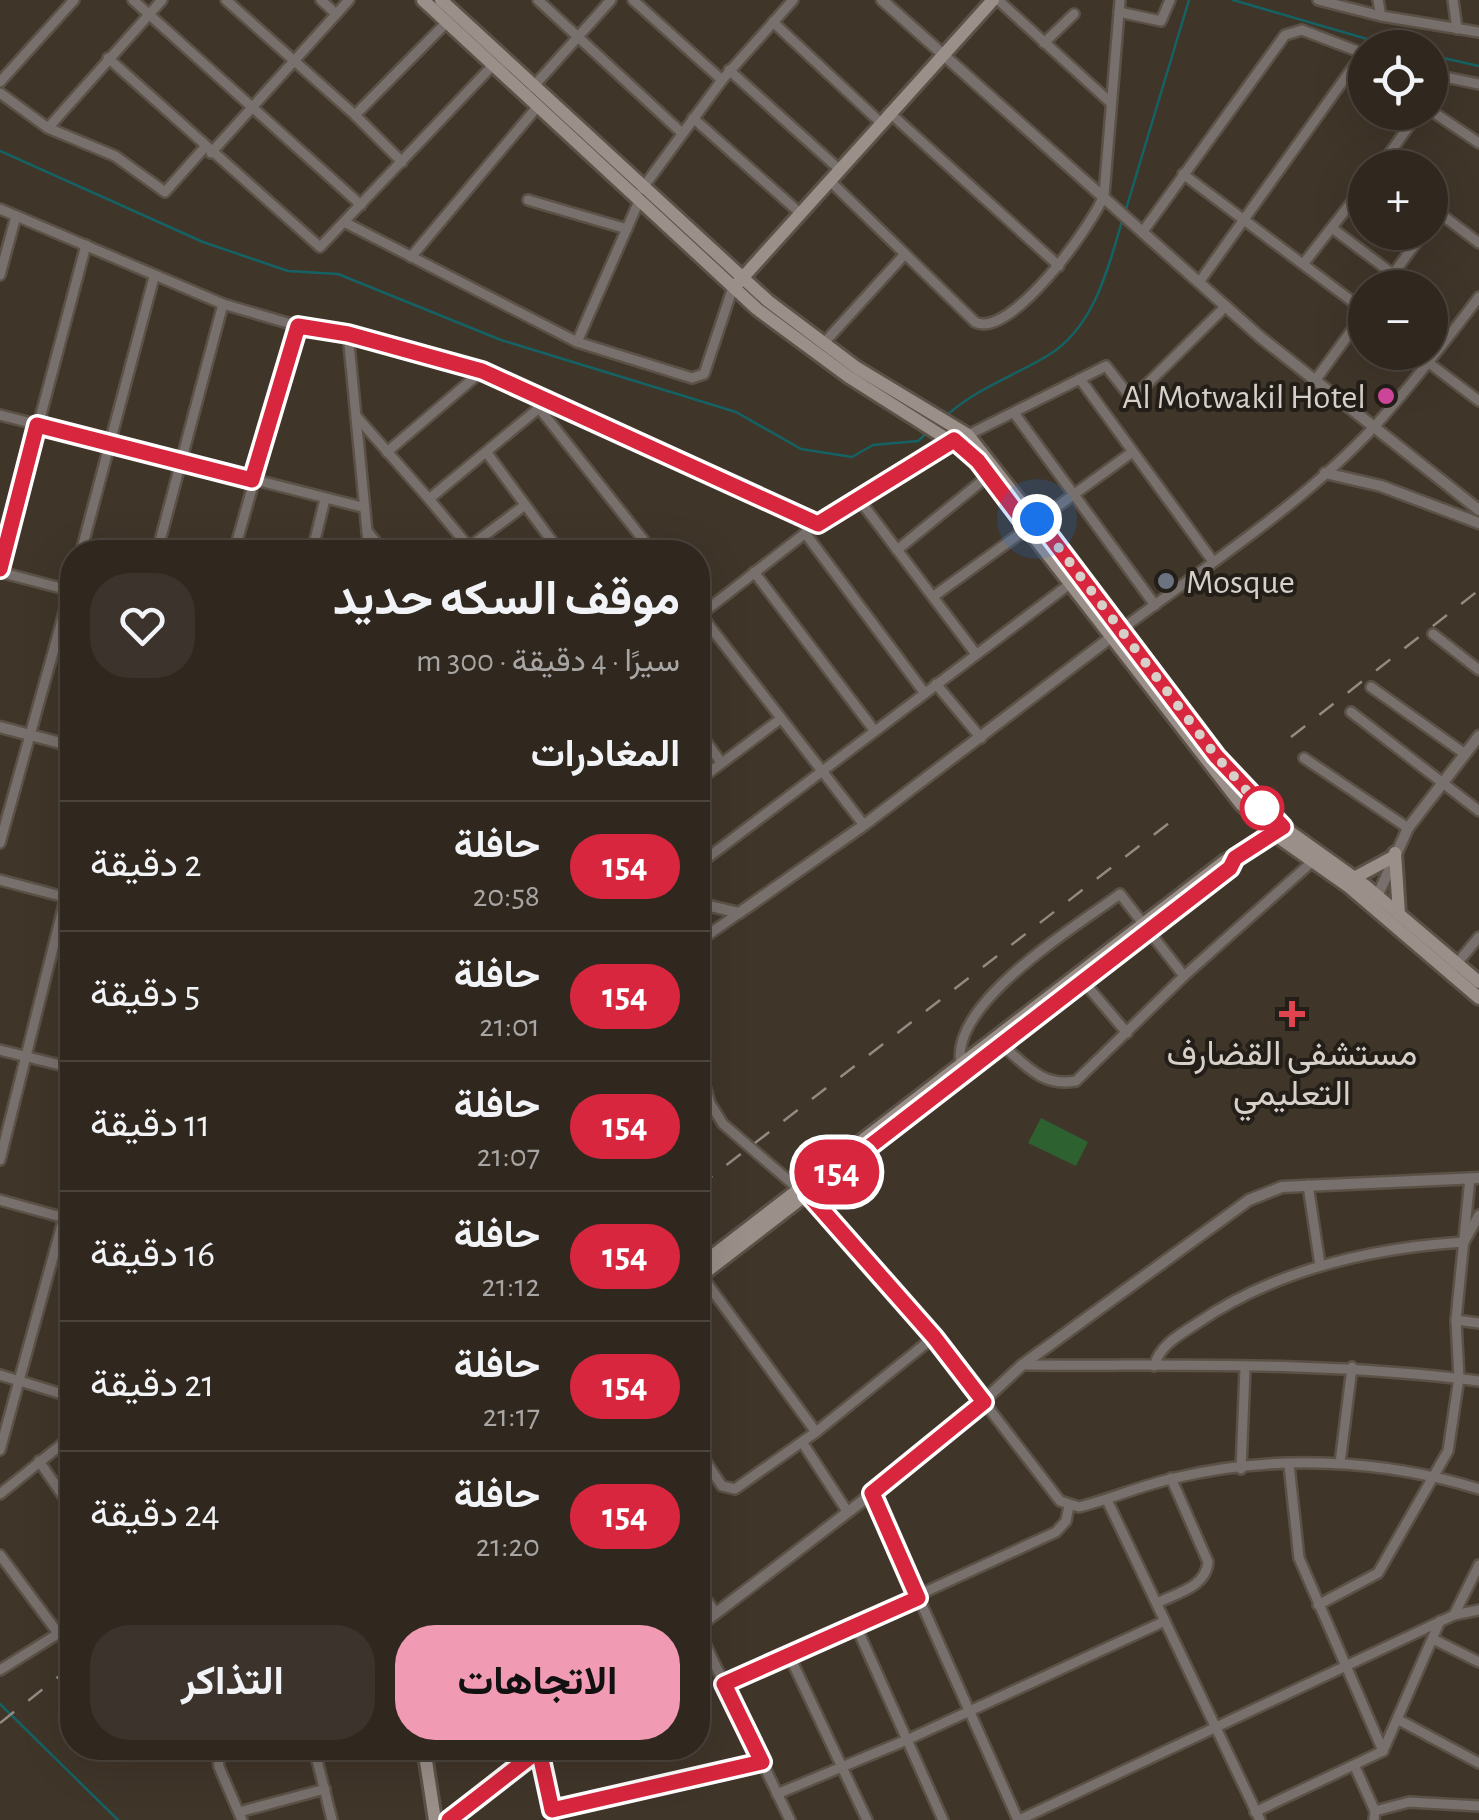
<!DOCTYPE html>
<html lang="ar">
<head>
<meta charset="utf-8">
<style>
	body { margin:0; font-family:"Alegreya Sans",Vazirmatn,sans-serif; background:#3c342c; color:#f1f3f6; direction:rtl; height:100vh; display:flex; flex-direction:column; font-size:38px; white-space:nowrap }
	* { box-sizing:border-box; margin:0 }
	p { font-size:32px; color:#a8a6a4 }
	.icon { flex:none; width:55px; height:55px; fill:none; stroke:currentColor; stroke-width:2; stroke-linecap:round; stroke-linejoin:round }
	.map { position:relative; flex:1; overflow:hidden; direction:ltr }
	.side { position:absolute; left:60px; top:540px; width:650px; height:1220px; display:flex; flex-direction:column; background:#30281f; border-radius:40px; box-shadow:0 10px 40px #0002,0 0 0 2px #4b443d; direction:rtl }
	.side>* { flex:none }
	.badge { padding:0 20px; border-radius:32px; font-size:35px; line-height:65px }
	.fabs { position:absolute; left:1348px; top:30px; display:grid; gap:20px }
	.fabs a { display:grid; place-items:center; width:100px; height:100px; border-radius:50%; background:#30281f; box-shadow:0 10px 40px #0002,0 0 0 2px #4b443d; font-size:50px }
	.you { position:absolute; width:50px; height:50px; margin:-25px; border:8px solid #fff; border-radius:50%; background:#1a73e8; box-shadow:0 0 0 15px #1a73e833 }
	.map>.badge { position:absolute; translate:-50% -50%; box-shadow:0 0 0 5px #fff }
	h2 { padding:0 30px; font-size:38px; line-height:90px }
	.round { display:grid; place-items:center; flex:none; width:105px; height:105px; border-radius:40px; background:#3c342c }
	.head { display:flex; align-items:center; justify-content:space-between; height:170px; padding:0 30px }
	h1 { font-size:48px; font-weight:700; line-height:75px }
	.cta { display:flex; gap:20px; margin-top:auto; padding:20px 30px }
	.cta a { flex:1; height:115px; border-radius:40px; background:#f09ab4; color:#111; font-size:40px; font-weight:700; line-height:115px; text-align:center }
	.cta a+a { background:#3c342c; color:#f1f3f6 }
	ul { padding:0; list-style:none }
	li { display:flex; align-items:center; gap:30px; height:130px; padding:0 30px; border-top:2px solid #4b443d }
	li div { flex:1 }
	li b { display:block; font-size:38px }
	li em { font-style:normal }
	li .badge { min-width:110px; font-weight:700; text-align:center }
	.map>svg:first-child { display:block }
	.green { fill:#2d6230 }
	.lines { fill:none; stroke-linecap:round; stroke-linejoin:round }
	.stream { stroke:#156264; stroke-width:2.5 }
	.minor-casing { stroke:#5b5146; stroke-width:14 }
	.tertiary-casing { stroke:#5b5146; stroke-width:15 }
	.secondary-casing { stroke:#5b5146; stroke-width:18 }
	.minor { stroke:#78706c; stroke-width:9 }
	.tertiary { stroke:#78706c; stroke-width:10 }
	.secondary { stroke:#9b8f89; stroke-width:12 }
	.rail { stroke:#938a81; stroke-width:2.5; stroke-dasharray:18 18; stroke-linecap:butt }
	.line-casing { stroke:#fff; stroke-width:22 }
	.line { stroke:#d7263d; stroke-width:15 }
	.walk { stroke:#d7d0c9; stroke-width:10; stroke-dasharray:0 18 }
	.hotel-dot { fill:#d1479c; stroke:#231e18; stroke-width:4 }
	.worship-dot { fill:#6b7280; stroke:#231e18; stroke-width:4 }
	.stop-dot { fill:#fff; stroke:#d7263d; stroke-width:5 }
	.health-dot { fill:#e0444e; stroke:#231e18; stroke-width:4 }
	.labels { text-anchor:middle; stroke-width:8; stroke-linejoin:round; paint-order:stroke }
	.poi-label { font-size:35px; fill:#d7d0c9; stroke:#231e18; text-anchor:end }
</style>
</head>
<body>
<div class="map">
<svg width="1479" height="1820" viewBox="0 0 1479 1820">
	<rect width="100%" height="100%" fill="#403529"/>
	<path class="green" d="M 1041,1118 L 1088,1142 L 1076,1166 L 1028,1143 Z"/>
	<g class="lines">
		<g class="stream">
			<path d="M 1233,0 L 1398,48"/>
			<path d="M 1430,55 L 1479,66"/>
			<path d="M 0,151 L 203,242 L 288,271 L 338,274 L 501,340 L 736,412 L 801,449 L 852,457 L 873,445 L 918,441 L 929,431"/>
			<path d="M 1126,209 L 1189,0"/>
			<path d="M 946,416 C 977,388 1012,377 1047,356 C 1093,329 1108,270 1122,221"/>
			<path d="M 0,1704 L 118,1820"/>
		</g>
		<g class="minor-casing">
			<g id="minor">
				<path d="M 133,0 L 361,205"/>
				<path d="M 226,0 L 355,115"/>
				<path d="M 321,0 L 336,14"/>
				<path d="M 538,0 L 682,133"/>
				<path d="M 633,0 L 722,80"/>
				<path d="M 998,0 L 1111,103"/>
				<path d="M 1318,0 L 1381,16"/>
				<path d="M 1378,0 L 1381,16 L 1479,32"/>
				<path d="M 1453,0 L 1457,29"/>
				<path d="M 1119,12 L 1161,21 L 1170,0"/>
				<path d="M 773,22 L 881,123"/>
				<path d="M 1044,43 L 1074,14"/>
				<path d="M 108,58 L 320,247 L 493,65"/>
				<path d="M 729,70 L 840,170"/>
				<path d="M 1430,74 L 1479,84"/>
				<path d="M 0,82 L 74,0"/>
				<path d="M 533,87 L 611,0"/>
				<path d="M 0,93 L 48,128 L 115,156 L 165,192 L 205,147"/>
				<path d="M 1430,96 L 1442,78"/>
				<path d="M 1430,110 L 1479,143"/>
				<path d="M 890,113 L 1059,266"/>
				<path d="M 693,118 L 800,213"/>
				<path d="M 48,128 L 162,0"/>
				<path d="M 211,153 L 349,0"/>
				<path d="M 402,162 L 355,115 L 447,22"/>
				<path d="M 1379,168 L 1419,112"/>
				<path d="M 1183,174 L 1365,311"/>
				<path d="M 830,181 L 975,322 C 1010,340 1092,226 1104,195 L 1120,0"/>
				<path d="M 642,189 L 722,80 L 793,0"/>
				<path d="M 528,200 L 627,229"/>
				<path d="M 1430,206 L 1479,243"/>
				<path d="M 0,209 L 223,304 L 298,326 L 348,334 L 369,552"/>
				<path d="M 346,223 L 577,342 L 692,378 L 704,374 L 733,287"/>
				<path d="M 1332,228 L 1393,274"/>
				<path d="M 1144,230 L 1285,35 L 1302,30 L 1365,54"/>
				<path d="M 411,257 L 538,106"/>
				<path d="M 1304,263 L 1365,185"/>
				<path d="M 0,275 L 16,216"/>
				<path d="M 1200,281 L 1363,53"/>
				<path d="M 1383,288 L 1424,232"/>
				<path d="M 348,334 L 482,371 L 818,523 L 952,442"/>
				<path d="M 577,342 L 639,201"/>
				<path d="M 823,344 L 905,254"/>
				<path d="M 1429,363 L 1479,401"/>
				<path d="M 1080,379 L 1212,560"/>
				<path d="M 1314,382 L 1365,312"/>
				<path d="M 539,408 L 653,552"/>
				<path d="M 1014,413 L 1155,605"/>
				<path d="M 0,415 L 362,507"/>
				<path d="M 356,416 L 429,499 L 545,403"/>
				<path d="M 968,435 L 1106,366 L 1128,394 L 1136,395 L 1226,306"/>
				<path d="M 387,452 L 482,371"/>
				<path d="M 487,453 L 560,552"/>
				<path d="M 858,498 L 976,654"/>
				<path d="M 429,499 L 469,547 L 525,505"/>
				<path d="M 367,531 L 384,552"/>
				<path d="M 805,533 L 924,692"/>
				<path d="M 897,550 L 988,476"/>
				<path d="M 81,552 L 154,277"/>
				<path d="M 157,552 L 223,304"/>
				<path d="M 234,552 L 298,326"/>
				<path d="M 312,552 L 325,499"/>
				<path d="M 0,569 L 86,245"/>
				<path d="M 0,572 L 72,591"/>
				<path d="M 754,572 L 874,730"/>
				<path d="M 934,596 L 1131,453"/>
				<path d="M 698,611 L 864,825"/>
				<path d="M 700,615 L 808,531"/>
				<path d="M 1122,629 C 1206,566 1301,505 1373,428 C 1411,386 1445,342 1479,297"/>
				<path d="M 1433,634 L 1479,670"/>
				<path d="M 936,684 L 981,738"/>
				<path d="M 1371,687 L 1465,754"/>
				<path d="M 1351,712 L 1479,811"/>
				<path d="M 698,731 L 721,762"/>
				<path d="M 1304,758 L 1408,828"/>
				<path d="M 698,781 L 779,720"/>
				<path d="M 0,843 L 72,584"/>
				<path d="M 698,865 L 1071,583"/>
				<path d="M 0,880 L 72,899"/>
				<path d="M 698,942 L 739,913"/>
				<path d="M 1454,967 L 1479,937"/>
				<path d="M 1083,981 L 1127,1033"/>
				<path d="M 698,1043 L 704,936"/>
				<path d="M 1002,1045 C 1027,1066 1042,1087 1076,1081 L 1184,976 L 1313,861"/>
				<path d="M 0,1050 L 72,1068"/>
				<path d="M 698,1062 L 710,1103 L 723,1124 L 830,1216 L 934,1337 L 1060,1501 L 1079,1507 C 1111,1499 1142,1485 1175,1478 C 1275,1454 1382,1459 1479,1489"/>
				<path d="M 962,1068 C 943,1006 1077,926 1120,894 L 1184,976"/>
				<path d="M 0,1160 L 72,872"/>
				<path d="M 1308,1185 L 1320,1265"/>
				<path d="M 0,1200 L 72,1220"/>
				<path d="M 701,1275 L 816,1432"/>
				<path d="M 1456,1320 L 1479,1323"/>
				<path d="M 1022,1365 C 1175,1366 1327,1361 1479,1381"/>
				<path d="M 1154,1366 C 1161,1344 1178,1336 1196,1324 C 1275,1270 1369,1248 1464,1242 L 1479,1215"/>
				<path d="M 0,1375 L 72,1397"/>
				<path d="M 802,1442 L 847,1511"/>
				<path d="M 0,1450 L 72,1188"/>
				<path d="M 698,1450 L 722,1486 L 735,1489 L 816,1432 L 934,1337"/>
				<path d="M 39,1461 L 72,1509"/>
				<path d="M 1340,1463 L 1352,1367"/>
				<path d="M 1241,1469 L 1245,1369"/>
				<path d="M 872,1493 L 1018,1820"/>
				<path d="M 0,1494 L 72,1436"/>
				<path d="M 1107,1500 L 1260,1820"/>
				<path d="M 0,1555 L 58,1633"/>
				<path d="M 698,1589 L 716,1613"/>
				<path d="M 1157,1603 C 1177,1593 1206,1587 1208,1562 L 1171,1478"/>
				<path d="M 1318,1605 L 1378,1573 L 1448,1451 L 1459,1378 L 1456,1320 L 1470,1178"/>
				<path d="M 1454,1615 L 1479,1565"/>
				<path d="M 856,1626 L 943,1820"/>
				<path d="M 698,1629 L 790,1820"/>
				<path d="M 1433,1639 L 1479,1662"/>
				<path d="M 789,1655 L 867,1820"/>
				<path d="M 0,1670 L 72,1625"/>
				<path d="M 724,1684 L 1056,1532 L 1066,1521 L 1069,1506"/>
				<path d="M 1399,1720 L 1479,1763"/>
				<path d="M 217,1748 L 219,1767 L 242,1820"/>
				<path d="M 314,1748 L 332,1820"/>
				<path d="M 537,1748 L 554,1820"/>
				<path d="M 1383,1751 L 1440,1621"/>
				<path d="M 1355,1767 L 1375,1811 L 1374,1820"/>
				<path d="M 777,1794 L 909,1739 L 1165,1621"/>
				<path d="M 552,1810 L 762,1761"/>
				<path d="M 1375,1811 L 1409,1802 L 1479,1806"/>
				<path d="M 239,1812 L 325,1789"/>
				<path d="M 1255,1812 L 1383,1751 L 1299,1558 L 1289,1465"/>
				<path d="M 1019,1820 L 1454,1615 L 1479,1610"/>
			</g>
		</g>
		<g class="tertiary-casing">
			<g id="tertiary">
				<path d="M 882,0 L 1259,336 L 1479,510"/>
				<path d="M 1325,473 L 1381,486 L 1479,523"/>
				<path d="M 0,727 L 72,746"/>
				<path d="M 1376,899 L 1408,828 L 1479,736"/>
				<path d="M 698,903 L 739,913 L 864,825 L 1114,635"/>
				<path d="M 698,1627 L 938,1443 L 1022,1365 L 1249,1200 L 1282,1187 L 1479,1178"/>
				<path d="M 449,1820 L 543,1748"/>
			</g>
		</g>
		<g class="secondary-casing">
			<g id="secondary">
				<path d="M 423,0 L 757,309 L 849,377 L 969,453 L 1241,804 L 1274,834 L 1348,886 L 1479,998"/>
				<path d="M 441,0 L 768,301 L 857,368 L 968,435 L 1247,792 L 1283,827 L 1367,887 L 1479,982"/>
				<path d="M 737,284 L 993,0"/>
				<path d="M 1395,853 L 1399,914"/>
				<path d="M 1354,878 L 1393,857"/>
				<path d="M 698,1267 L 1225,861 L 1279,831"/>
				<path d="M 698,1278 L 1225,872"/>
				<path d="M 424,1748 L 435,1820"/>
			</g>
		</g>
		<use href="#minor" class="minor"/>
		<use href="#tertiary" class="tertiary"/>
		<use href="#secondary" class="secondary"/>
		<g class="rail">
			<path d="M 1291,737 L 1479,590"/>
			<path d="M 698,1187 L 1173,820"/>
			<path d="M 0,1723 L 72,1666"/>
		</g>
	</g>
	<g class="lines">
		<g class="line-casing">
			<path id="line" d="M 0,569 L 37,425 L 252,480 L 298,326 L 348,334 L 482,371 L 818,524 L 954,440 L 978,461 L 1027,526 L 1037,519 L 1216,756 L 1283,827 L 1235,858 L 1230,868 L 808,1194 L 934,1337 L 984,1402 L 872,1493 L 918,1598 L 724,1684 L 762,1762 L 552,1810 L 539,1750 L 449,1820"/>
		</g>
		<use href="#line" class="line"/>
		<path class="walk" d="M 1037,519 L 1216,756 L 1262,808"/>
	</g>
	<circle class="hotel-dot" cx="1386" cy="396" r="10"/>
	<circle class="worship-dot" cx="1166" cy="581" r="10"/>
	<circle class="stop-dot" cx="1262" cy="808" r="20"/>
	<path class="health-dot" d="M1287 999h10v10h10v10h-10v10h-10v-10h-10v-10h10z"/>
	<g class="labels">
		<g class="poi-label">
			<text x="1366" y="408">Al Motwakil Hotel</text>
			<text x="1186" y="593" text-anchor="start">Mosque</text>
			<text x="1292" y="1065" text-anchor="middle">مستشفى القضارف<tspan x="1292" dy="40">التعليمي</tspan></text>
		</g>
	</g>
</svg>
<div class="fabs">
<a><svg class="icon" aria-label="locate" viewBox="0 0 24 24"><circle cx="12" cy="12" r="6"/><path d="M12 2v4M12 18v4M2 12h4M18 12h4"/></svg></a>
<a>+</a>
<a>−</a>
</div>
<div class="you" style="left:1037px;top:519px"></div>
<b class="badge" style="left:837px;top:1172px;background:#d7263d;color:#fff">154</b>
<section class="side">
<div class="head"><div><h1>موقف السكه حديد</h1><p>سيرًا · 4 دقيقة · 300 m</p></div><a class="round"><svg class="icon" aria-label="heart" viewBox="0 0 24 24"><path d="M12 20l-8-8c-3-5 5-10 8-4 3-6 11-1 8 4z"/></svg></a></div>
<h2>المغادرات</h2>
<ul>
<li><span class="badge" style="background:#d7263d;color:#fff">154</span><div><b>حافلة</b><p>20:58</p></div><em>2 دقيقة</em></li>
<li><span class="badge" style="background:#d7263d;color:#fff">154</span><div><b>حافلة</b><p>21:01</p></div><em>5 دقيقة</em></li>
<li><span class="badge" style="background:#d7263d;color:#fff">154</span><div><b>حافلة</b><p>21:07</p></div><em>11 دقيقة</em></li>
<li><span class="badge" style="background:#d7263d;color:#fff">154</span><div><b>حافلة</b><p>21:12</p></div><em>16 دقيقة</em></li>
<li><span class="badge" style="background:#d7263d;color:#fff">154</span><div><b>حافلة</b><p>21:17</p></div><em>21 دقيقة</em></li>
<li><span class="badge" style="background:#d7263d;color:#fff">154</span><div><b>حافلة</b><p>21:20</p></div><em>24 دقيقة</em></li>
</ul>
<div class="cta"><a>الاتجاهات</a><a>التذاكر</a></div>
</section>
</div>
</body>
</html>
